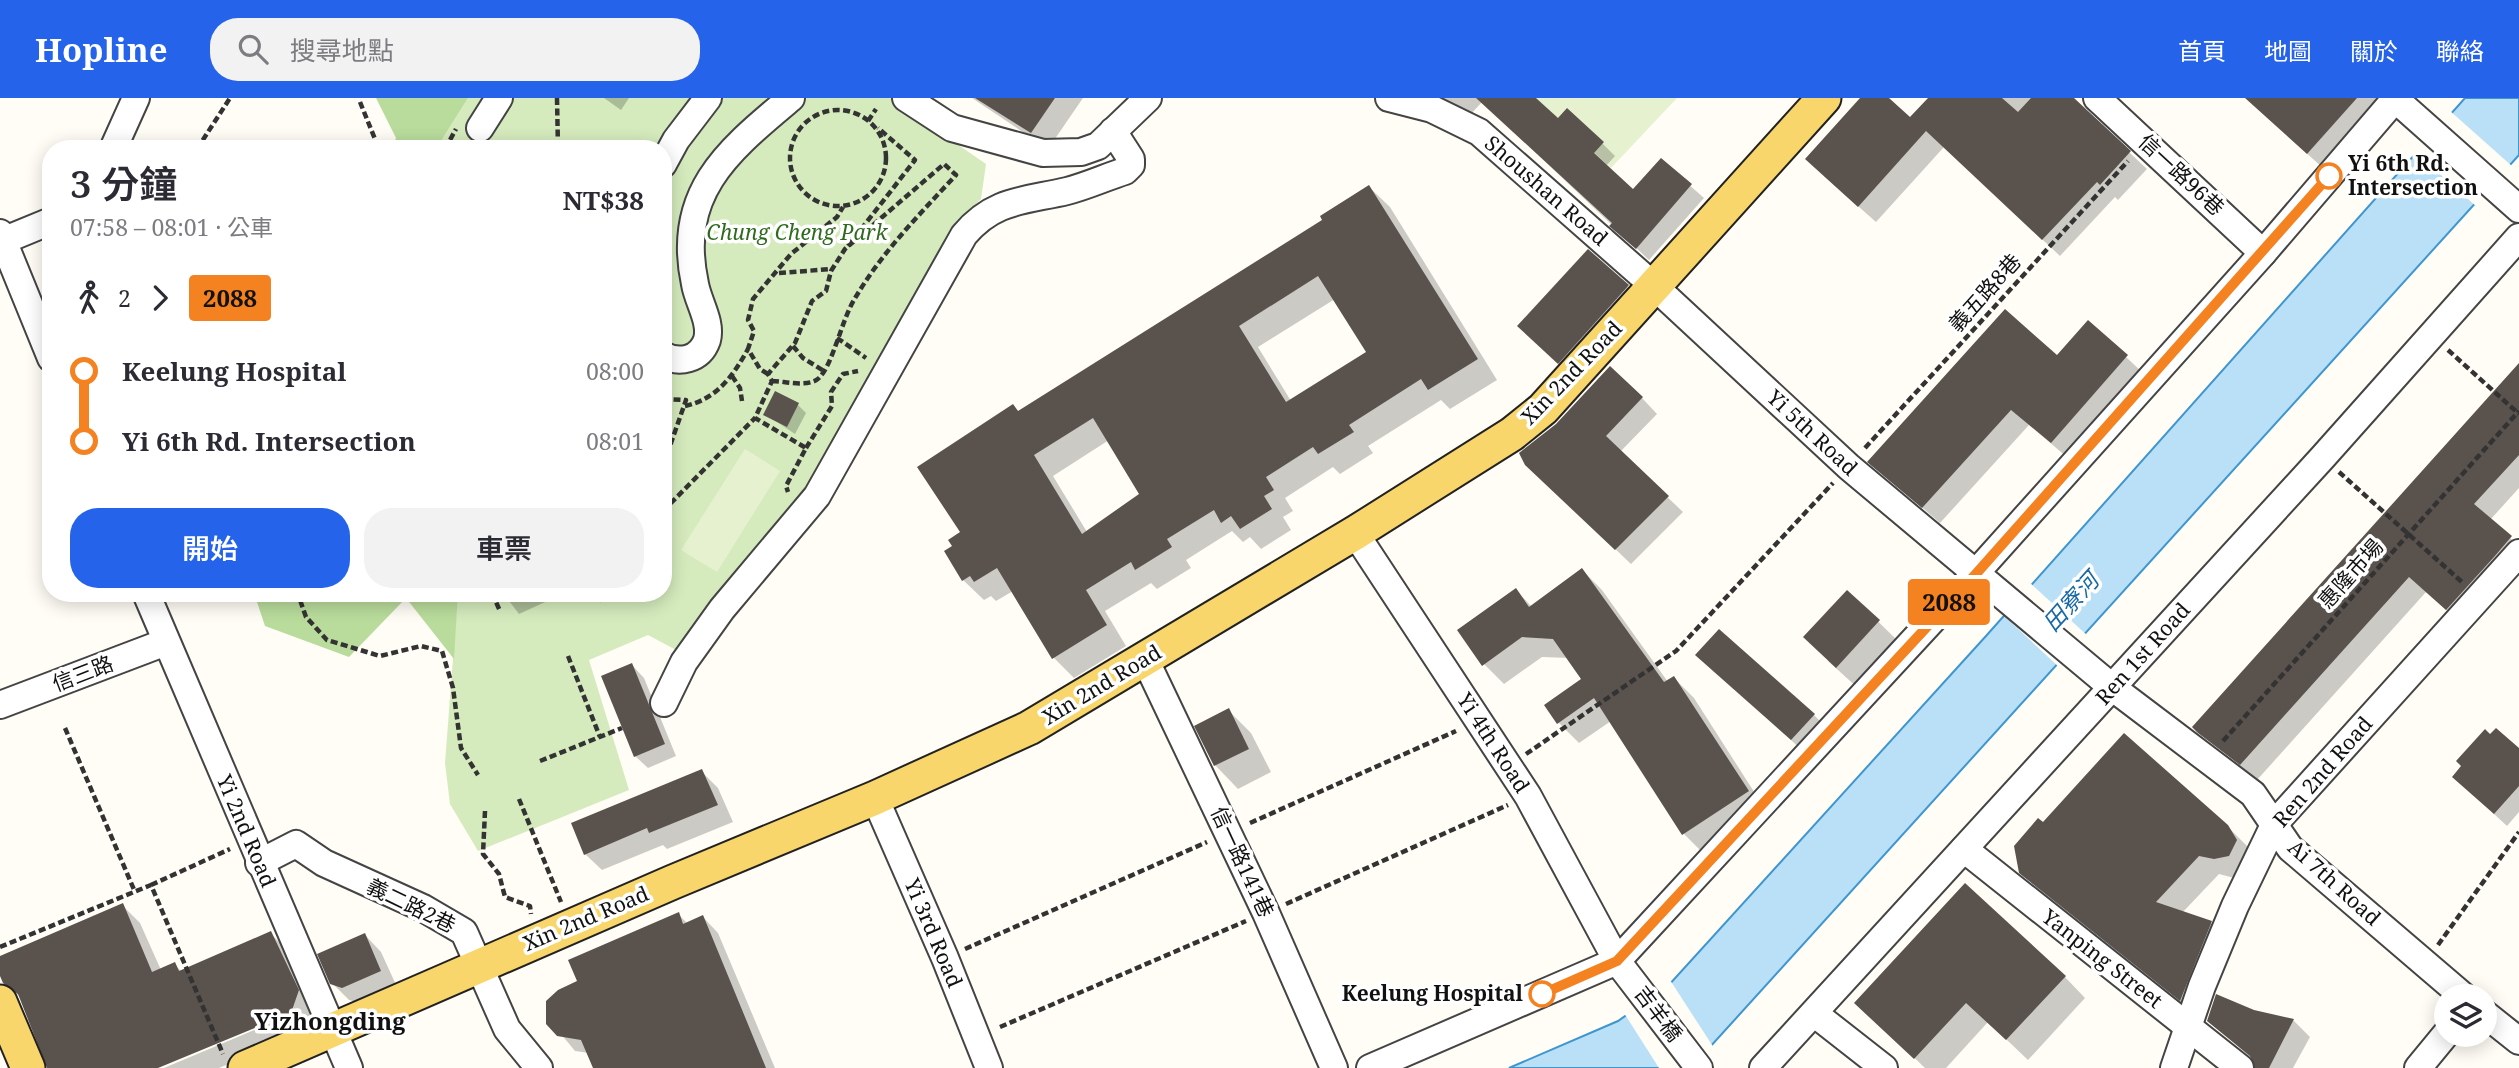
<!DOCTYPE html>
<html lang="zh-TW">
<head>
<meta charset="utf-8">
<style>
	body { margin:0; font-family:"Noto Serif","Noto Sans TC",serif; background:#f2f2f3; color:#2b2b33; height:100vh; display:flex; flex-direction:column; font-size:26px; white-space:nowrap }
	* { box-sizing:border-box; margin:0 }
	p { font-size:23px; color:#7c7c81 }
	.icon { flex:none; width:38px; height:38px; fill:none; stroke:currentColor; stroke-width:2; stroke-linecap:round; stroke-linejoin:round }
	.map { position:relative; flex:1; overflow:hidden }
	.sheet { position:absolute; left:42px; top:42px; width:630px; height:462px; display:flex; flex-direction:column; background:#fff; border-radius:28px; box-shadow:0 4px 18px #0003 }
	.sheet>* { flex:none }
	.badge { padding:0 14px; border-radius:5px; font-size:24px; line-height:46px }
	.buttons { position:absolute; left:2434px; top:886px; display:grid; gap:14px }
	.buttons a { display:grid; place-items:center; width:63px; height:63px; border-radius:50%; background:#fff; box-shadow:0 4px 18px #0003; font-size:35px }
	.map>.badge { position:absolute; translate:-50% -50%; box-shadow:0 0 0 4px #fff }
	.legs { display:flex; align-items:center; gap:10px; height:77px; padding:0 28px; font-size:23px }
	.legs p { margin-inline-start:auto }
	.head { display:flex; align-items:center; justify-content:space-between; height:119px; padding:0 28px }
	h1 { font-size:38px; font-weight:600; line-height:52px }
	.button { display:flex; gap:14px; margin-top:auto; padding:14px 28px }
	.button a { flex:1; height:80px; border-radius:28px; background:#2563eb; color:#fff; font-size:28px; font-weight:600; line-height:80px; text-align:center }
	.button a+a { background:#f2f2f3; color:#2b2b33 }
	ul { padding:0 28px; list-style:none }
	li { display:flex; align-items:center; gap:24px; height:70px; font-size:26px }
	li i { display:grid; place-items:center; width:10px; height:100%; margin:0 9px; background:currentColor }
	li i::after { content:''; width:18px; height:18px; margin:-9px; border:5px solid; border-radius:50%; background:#fff }
	li p { margin-inline-start:auto }
	li:first-child i { background:linear-gradient(#0000 50%,currentColor 0) }
	li:last-child i { background:linear-gradient(currentColor 50%,#0000 0) }
	header { display:flex; align-items:center; gap:42px; box-sizing:border-box; height:98px; padding:0 35px; background:#2563eb; color:#fff }
	header strong { font-size:33px }
	nav { display:flex; gap:38px; margin-inline-start:auto; font-size:24px }
	.search { width:490px; height:63px; background:#f2f2f3; display:flex; align-items:center; gap:18px; box-sizing:border-box; padding:0 24px; border-radius:28px; color:#7c7c81; font-size:26px }
	.map>svg:first-child { display:block }
	.green { fill:#d5ebbd }
	.forest { fill:#b9dc9c }
	.pitch { fill:#e6f2cf }
	.water { fill:#b9e0f7; stroke:#3f96cf; stroke-width:2 }
	.pier { fill:#fffdf5 }
	.shadow { fill:#0003; fill-rule:evenodd }
	.building { fill:#5a524d; fill-rule:evenodd }
	.lines { fill:none; stroke-linecap:round; stroke-linejoin:round }
	.minor-casing { stroke:#444; stroke-width:30 }
	.major-casing { stroke:#222; stroke-width:37 }
	.path { stroke:#333; stroke-width:4.5; stroke-dasharray:7 3.5; stroke-linecap:butt }
	.minor { stroke:#fff; stroke-width:26 }
	.major { stroke:#f9d66b; stroke-width:33 }
	.line-1-casing { stroke:#fff; stroke-width:16 }
	.line-1 { stroke:#f58220; stroke-width:10 }
	.stop-1-dot { fill:#fff; stroke:#f58220; stroke-width:3.5 }
	.labels { text-anchor:middle; stroke-width:7; stroke-linejoin:round; paint-order:stroke }
	.stop-label { font-size:21px; font-weight:bold; fill:#111; stroke:#fff; text-anchor:start }
	.street-label { font-size:21px; fill:#111; stroke:#fff }
	.park-label { font-size:21px; font-style:italic; fill:#2f6b1f; stroke:#fff }
	.water-label { font-size:23px; font-style:italic; fill:#1768a6; stroke:#fff }
	.quarter-label { font-size:24px; font-weight:bold; fill:#111; stroke:#fff }
</style>
</head>
<body>
<header>
<strong>Hopline</strong>
<div class="search"><svg class="icon" aria-label="search" viewBox="0 0 24 24"><circle cx="10" cy="10" r="6"/><path d="M15 15l6 6"/></svg>搜尋地點</div>
<nav><a>首頁</a><a>地圖</a><a>關於</a><a>聯絡</a></nav>
</header>
<div class="map">
<svg width="2519" height="970" viewBox="0 0 2519 970">
	<rect width="100%" height="100%" fill="#fffdf5"/>
	<path class="green" d="M 468,0 L 890,0 L 986,66 L 981,101 L 964,117 L 946,145 L 809,392 L 676,552 L 648,537 L 589,562 L 629,692 L 478,753 L 450,706 L 445,665 L 458,495 L 663,495 L 663,51 L 436,51 Z"/>
	<g class="forest">
		<path d="M 376,0 L 468,0 L 436,51 L 392,51 L 396,40 Z"/>
		<path d="M 254,495 L 458,495 L 454,561 L 406,500 L 349,559 L 265,528 Z"/>
	</g>
	<g class="pitch">
		<path d="M 1536,0 L 1677,0 L 1611,70 Z"/>
		<path d="M 745,351 L 780,373 L 717,474 L 681,452 Z"/>
	</g>
	<path class="water" d="M 2465,0 L 2519,0 L 2519,57 L 1710,949 L 1679,970 L 1509,970 L 1618,923 L 1668,888 L 1986,538 Z"/>
	<g class="pier">
		<path d="M 2449,12 L 2513,69 L 2477,109 L 2413,52 Z"/>
		<path d="M 2029,484 L 2089,539 L 2060,570 L 2001,515 Z"/>
		<path d="M 1670,882 L 1714,950 L 1686,970 L 1659,970 L 1624,915 Z"/>
	</g>
	<g class="shadow">
		<path d="M 604,0 L 629,0 L 621,12 Z"/>
		<path d="M 972,0 L 1083,0 L 1048,51 Z"/>
		<path d="M 1443,0 L 1535,0 L 1558,22 L 1567,13 L 1603,46 L 1615,58 L 1606,68 L 1633,93 L 1661,62 L 1704,100 L 1649,162 L 1482,4 L 1470,17 Z"/>
		<path d="M 1862,0 L 1887,0 L 1910,22 L 1930,0 L 2071,0 L 2147,71 L 2118,102 L 2115,99 L 2060,158 L 1944,49 L 1876,124 L 1824,78 Z"/>
		<path d="M 2246,0 L 2388,0 L 2324,71 Z"/>
		<path d="M 1369,89 L 1390,109 L 1497,282 L 1450,311 L 1441,302 L 1368,348 L 1373,355 L 1340,376 L 1333,369 L 1285,400 L 1293,413 L 1283,419 L 1291,432 L 1261,451 L 1250,439 L 1243,444 L 1232,433 L 1186,462 L 1191,470 L 1157,491 L 1151,485 L 1105,513 L 1126,548 L 1074,580 L 1054,560 L 1013,493 L 996,503 L 991,498 L 984,502 L 963,482 L 954,449 L 963,435 L 1013,308 L 1019,314 L 1325,123 ZM 1335,201 L 1368,254 L 1291,303 L 1258,249 ZM 1109,342 L 1142,396 L 1087,434 L 1053,378 Z"/>
		<path d="M 1588,153 L 1640,201 L 1571,277 L 1532,241 Z"/>
		<path d="M 2126,259 L 2143,275 L 2068,360 L 2029,327 L 1940,425 L 1870,364 L 2057,260 Z"/>
		<path d="M 2519,267 L 2519,390 L 2490,422 L 2519,448 L 2463,527 L 2426,494 L 2257,682 L 2194,629 Z"/>
		<path d="M 1642,300 L 1657,316 L 1620,354 L 1683,414 L 1631,466 L 1543,382 Z"/>
		<path d="M 798,307 L 806,315 L 795,336 L 765,316 Z"/>
		<path d="M 1582,472 L 1602,492 L 1668,584 L 1674,580 L 1694,600 L 1767,714 L 1704,756 L 1684,736 L 1611,623 L 1579,645 L 1559,625 L 1547,608 L 1584,582 L 1569,560 L 1542,559 L 1504,586 L 1484,566 L 1516,492 L 1532,509 Z"/>
		<path d="M 1848,494 L 1902,547 L 1860,592 L 1828,563 Z"/>
		<path d="M 503,495 L 565,495 L 519,516 Z"/>
		<path d="M 1698,557 L 1814,617 L 1837,640 L 1815,664 Z"/>
		<path d="M 632,567 L 644,580 L 676,658 L 648,670 L 635,658 Z"/>
		<path d="M 1228,612 L 1251,635 L 1271,674 L 1238,691 L 1215,667 Z"/>
		<path d="M 2519,653 L 2519,714 L 2507,728 L 2467,691 Z"/>
		<path d="M 701,673 L 718,690 L 733,724 L 667,751 L 663,747 L 602,772 L 585,756 Z"/>
		<path d="M 2043,727 L 2227,728 L 2247,748 L 2255,762 L 2234,780 L 2219,776 L 2182,815 L 2211,825 L 2230,844 L 2200,920 L 2041,794 L 2021,774 Z"/>
		<path d="M 122,807 L 140,825 L 161,872 L 174,866 L 182,874 L 270,835 L 288,853 L 316,911 L 308,932 L 219,970 L 164,970 L 299,913 L 298,910 L 155,970 L 47,970 L 48,962 L 22,901 L 4,884 L 0,874 L 0,860 Z"/>
		<path d="M 678,816 L 688,826 L 703,819 L 718,835 L 775,970 L 595,970 L 589,955 L 575,953 L 546,918 L 548,904 Z"/>
		<path d="M 365,837 L 381,854 L 397,889 L 360,905 L 349,902 L 332,885 Z"/>
		<path d="M 2065,879 L 2085,900 L 2028,962 L 1988,924 L 1946,970 L 1925,970 L 1878,925 Z"/>
		<path d="M 2254,913 L 2293,922 L 2310,939 L 2293,970 L 2257,970 L 2253,962 L 2209,922 Z"/>
	</g>
	<g class="building">
		<path d="M 975,0 L 1055,0 L 1031,35 Z"/>
		<path d="M 1476,0 L 1536,0 L 1558,20 L 1567,10 L 1604,44 L 1594,55 L 1633,91 L 1661,60 L 1692,86 L 1636,151 L 1609,128 L 1612,125 Z"/>
		<path d="M 1860,0 L 1889,0 L 1910,19 L 1928,0 L 2002,0 L 2018,14 L 2031,0 L 2074,0 L 2131,53 L 2100,87 L 2097,84 L 2042,142 L 1926,33 L 1858,109 L 1805,61 Z"/>
		<path d="M 2245,0 L 2357,0 L 2307,56 Z"/>
		<path d="M 1369,87 L 1478,261 L 1428,292 L 1421,281 L 1349,327 L 1354,334 L 1318,356 L 1313,349 L 1266,379 L 1274,392 L 1264,398 L 1272,411 L 1240,431 L 1231,418 L 1221,425 L 1214,412 L 1167,441 L 1172,449 L 1135,472 L 1131,464 L 1086,492 L 1107,527 L 1052,561 L 997,470 L 974,484 L 970,478 L 962,483 L 944,453 L 952,448 L 948,442 L 960,434 L 917,369 L 1013,306 L 1018,313 L 1322,122 L 1320,118 ZM 1318,178 L 1366,254 L 1286,304 L 1239,228 ZM 1093,320 L 1139,396 L 1082,436 L 1034,357 Z"/>
		<path d="M 1588,151 L 1629,187 L 1558,266 L 1517,228 Z"/>
		<path d="M 2005,211 L 2057,257 L 2088,222 L 2128,257 L 2051,345 L 2011,312 L 1922,410 L 1867,364 Z"/>
		<path d="M 2519,265 L 2519,357 L 2474,406 L 2512,438 L 2494,459 L 2446,512 L 2409,479 L 2240,667 L 2198,635 L 2192,629 Z"/>
		<path d="M 1610,268 L 1643,299 L 1606,338 L 1669,398 L 1615,452 L 1525,367 L 1519,355 L 1556,326 Z"/>
		<path d="M 775,293 L 799,305 L 787,329 L 763,317 Z"/>
		<path d="M 1582,470 L 1664,584 L 1674,578 L 1749,693 L 1682,737 L 1594,600 L 1557,626 L 1544,607 L 1581,581 L 1553,541 L 1522,539 L 1482,568 L 1457,532 L 1516,490 L 1529,509 Z"/>
		<path d="M 1847,492 L 1880,522 L 1836,570 L 1803,539 Z"/>
		<path d="M 1719,531 L 1815,616 L 1791,642 L 1695,557 Z"/>
		<path d="M 632,565 L 665,646 L 634,659 L 601,578 Z"/>
		<path d="M 1229,610 L 1249,651 L 1214,668 L 1194,628 Z"/>
		<path d="M 2496,630 L 2519,650 L 2519,688 L 2494,716 L 2452,679 L 2461,668 L 2456,663 L 2485,631 L 2490,636 Z"/>
		<path d="M 2124,635 L 2228,727 L 2237,742 L 2229,758 L 2214,761 L 2199,758 L 2156,804 L 2212,823 L 2180,903 L 2019,775 L 2014,748 L 2038,720 L 2043,724 Z"/>
		<path d="M 702,671 L 718,707 L 649,735 L 647,730 L 584,757 L 571,725 Z"/>
		<path d="M 1965,785 L 2066,878 L 2006,942 L 1966,905 L 1914,961 L 1854,905 Z"/>
		<path d="M 123,805 L 152,874 L 175,864 L 179,873 L 271,833 L 299,892 L 291,915 L 158,970 L 47,970 L 18,896 L 3,885 L 0,878 L 0,858 Z"/>
		<path d="M 679,814 L 683,826 L 703,817 L 766,970 L 593,970 L 581,942 L 557,938 L 546,926 L 546,903 L 558,892 L 577,883 L 568,862 Z"/>
		<path d="M 365,835 L 381,873 L 342,890 L 330,886 L 317,856 Z"/>
		<path d="M 2216,896 L 2254,912 L 2294,921 L 2269,970 L 2255,970 L 2250,958 L 2207,923 Z"/>
	</g>
	<g class="lines">
		<g class="minor-casing">
			<g id="minor">
				<path d="M 906,0 L 952,30 L 1043,55 L 1081,54 L 1098,48 L 1148,0"/>
				<path d="M 1389,0 L 1432,11 L 1479,34 L 1654,188 L 1849,369 L 2113,590 L 2253,696 L 2290,750 L 2463,898"/>
				<path d="M 2097,0 L 2263,155"/>
				<path d="M 2394,0 L 2519,111"/>
				<path d="M 480,30 L 499,0"/>
				<path d="M 113,51 L 136,0"/>
				<path d="M 663,66 L 676,42 L 708,0"/>
				<path d="M 0,135 L 51,260"/>
				<path d="M 0,144 L 51,123"/>
				<path d="M 663,257 C 679,266 700,262 707,242 C 712,224 698,204 695,186 C 675,94 729,52 791,0"/>
				<path d="M 1355,435 L 1528,698 L 1617,863 L 1699,970"/>
				<path d="M 146,495 L 349,970"/>
				<path d="M 1145,561 L 1266,815 L 1334,970"/>
				<path d="M 664,605 L 684,564 L 722,511 L 817,398 L 964,137 C 994,101 1025,103 1067,93 C 1087,88 1106,79 1125,73 L 1131,67 L 1131,61 L 1113,33"/>
				<path d="M 0,607 L 166,544"/>
				<path d="M 875,700 L 945,860 L 989,970"/>
				<path d="M 1964,751 L 2240,970"/>
				<path d="M 259,765 L 296,746 L 324,765 L 423,810 L 464,834 L 507,931 L 539,970"/>
				<path d="M 1815,916 L 1884,970"/>
				<path d="M 2485,916 L 2519,943"/>
				<path d="M 1370,970 L 1617,863 L 1974,477 L 2263,155 L 2396,0"/>
				<path d="M 1763,970 L 2323,359 L 2519,139"/>
				<path d="M 2174,970 L 2202,888 L 2235,808 L 2275,725 L 2519,455"/>
				<path d="M 2418,970 L 2446,936"/>
			</g>
		</g>
		<g class="major-casing">
			<g id="major">
				<path d="M 0,904 L 28,970"/>
				<path d="M 245,970 L 673,784 L 875,700 L 1029,630 L 1355,435 L 1512,336 L 1543,311 L 1824,0"/>
			</g>
		</g>
		<g class="path">
			<path d="M 557,0 L 558,51"/>
			<path d="M 360,4 L 379,51"/>
			<circle cx="838" cy="60" r="48"/>
			<path d="M 868,23 L 876,11"/>
			<path d="M 197,51 L 230,0"/>
			<path d="M 445,51 L 456,31"/>
			<path d="M 848,148 L 915,62 L 878,30"/>
			<path d="M 779,175 L 832,171"/>
			<path d="M 837,240 L 866,260"/>
			<path d="M 793,248 L 803,260 L 824,273"/>
			<path d="M 2448,252 L 2519,316"/>
			<path d="M 768,276 L 760,271 L 748,251 L 754,233 L 748,222 L 753,201 L 791,156 L 837,119 L 843,109"/>
			<path d="M 732,278 L 740,290 L 742,303"/>
			<path d="M 772,283 C 784,283 809,290 819,280 C 833,266 841,224 854,202 C 881,155 919,117 956,77 L 944,66 L 845,151 L 831,173 L 826,193 L 812,203 L 795,245 L 768,276 L 772,283 L 755,320 L 806,350 L 786,388 L 788,394"/>
			<path d="M 663,301 L 686,302 L 663,368"/>
			<path d="M 685,308 C 717,301 733,278 748,251"/>
			<path d="M 806,350 L 832,308 L 831,294 L 843,276 L 858,273"/>
			<path d="M 1865,350 L 2128,63"/>
			<path d="M 2339,374 L 2463,485"/>
			<path d="M 663,413 L 755,320"/>
			<path d="M 307,495 L 300,502 L 306,519 L 327,542 L 380,558 L 421,548 L 442,553 L 453,590 L 461,650 L 478,677"/>
			<path d="M 492,495 L 500,513"/>
			<path d="M 599,503 L 604,495"/>
			<path d="M 568,558 L 600,639"/>
			<path d="M 65,630 L 135,794"/>
			<path d="M 2223,643 L 2519,313"/>
			<path d="M 1526,656 L 1676,553 L 1833,385"/>
			<path d="M 540,663 L 622,630"/>
			<path d="M 519,701 L 561,804"/>
			<path d="M 485,713 L 483,756 L 499,776 L 505,799 L 530,808 L 531,816"/>
			<path d="M 1250,725 L 1456,633"/>
			<path d="M 151,787 L 230,751"/>
			<path d="M 1286,806 L 1508,707"/>
			<path d="M 2438,847 L 2519,734"/>
			<path d="M 0,849 L 151,787 L 223,956"/>
			<path d="M 965,851 L 1207,744"/>
			<path d="M 1000,929 L 1246,823"/>
		</g>
		<use href="#minor" class="minor"/>
		<use href="#major" class="major"/>
	</g>
	<g class="lines">
		<g class="line-1-casing">
			<path id="line-1" d="M 1542,896 L 1617,863 L 1975,477 L 2329,78"/>
		</g>
		<use href="#line-1" class="line-1"/>
	</g>
	<g class="stop-1-dot">
		<circle cx="2329" cy="78" r="12"/>
		<circle cx="1542" cy="896" r="12"/>
	</g>
	<g class="labels">
		<g class="stop-label">
			<text x="2348" y="73">Yi 6th Rd.<tspan x="2348" dy="24">Intersection</tspan></text>
			<text x="1523" y="903" text-anchor="end">Keelung Hospital</text>
		</g>
		<g class="street-label">
			<text transform="translate(2181 77) rotate(43)" y="7">信一路96巷</text>
			<text transform="translate(1546 93) rotate(41)" y="7">Shoushan Road</text>
			<text transform="translate(1985 195) rotate(-48)" y="7">義五路8巷</text>
			<text transform="translate(1572 275) rotate(-46)" y="7">Xin 2nd Road</text>
			<text transform="translate(1812 335) rotate(43)" y="7">Yi 5th Road</text>
			<text transform="translate(2351 476) rotate(-48)" y="7">惠隆市場</text>
			<text transform="translate(2143 556) rotate(-48)" y="7">Ren 1st Road</text>
			<text transform="translate(83 576) rotate(-21)" y="7">信三路</text>
			<text transform="translate(1102 587) rotate(-31)" y="7">Xin 2nd Road</text>
			<text transform="translate(1493 645) rotate(57)" y="7">Yi 4th Road</text>
			<text transform="translate(2323 674) rotate(-49)" y="7">Ren 2nd Road</text>
			<text transform="translate(246 733) rotate(67)" y="7">Yi 2nd Road</text>
			<text transform="translate(1242 764) rotate(65)" y="7">信一路141巷</text>
			<text transform="translate(2334 785) rotate(42)" y="7">Ai 7th Road</text>
			<text transform="translate(411 808) rotate(26)" y="7">義二路2巷</text>
			<text transform="translate(586 821) rotate(-23)" y="7">Xin 2nd Road</text>
			<text transform="translate(933 835) rotate(67)" y="7">Yi 3rd Road</text>
			<text transform="translate(2102 861) rotate(38)" y="7">Yanping Street</text>
			<text transform="translate(1658 916) rotate(53)" y="7">吉羊橋</text>
		</g>
		<g class="park-label">
			<text x="797" y="142">Chung Cheng Park</text>
		</g>
		<g class="water-label">
			<text transform="translate(2071 504) rotate(-48)" y="8">田寮河</text>
		</g>
		<g class="quarter-label">
			<text x="330" y="932">Yizhongding</text>
		</g>
	</g>
</svg>
<div class="buttons">
<a><svg class="icon" aria-label="layers" viewBox="0 0 24 24"><path d="M12 4l9 5-9 5-9-5zM3 14l9 5 9-5"/></svg></a>
</div>
<b class="badge" style="left:1949px;top:504px;background:#f58220;color:#111">2088</b>
<section class="sheet">
<div class="head"><div><h1>3 分鐘</h1><p>07:58 – 08:01 · 公車</p></div><b>NT$38</b></div>
<div class="legs"><svg class="icon" aria-label="walk" viewBox="0 0 24 24"><circle cx="13" cy="4" r="2"/><path d="M13 8l-2 6 4 7M11 14l-3 7M7 12l3-4h3l4 4"/></svg>2<svg class="icon" aria-label="forward" viewBox="0 0 24 24"><path d="M9 5l7 7-7 7"/></svg><b class="badge" style="background:#f58220;color:#111">2088</b></div>
<ul>
<li><i style="color:#f58220"></i><b>Keelung Hospital</b><p>08:00</p></li>
<li><i style="color:#f58220"></i><b>Yi 6th Rd. Intersection</b><p>08:01</p></li>
</ul>
<div class="button"><a>開始</a><a>車票</a></div>
</section>
</div>
</body>
</html>
